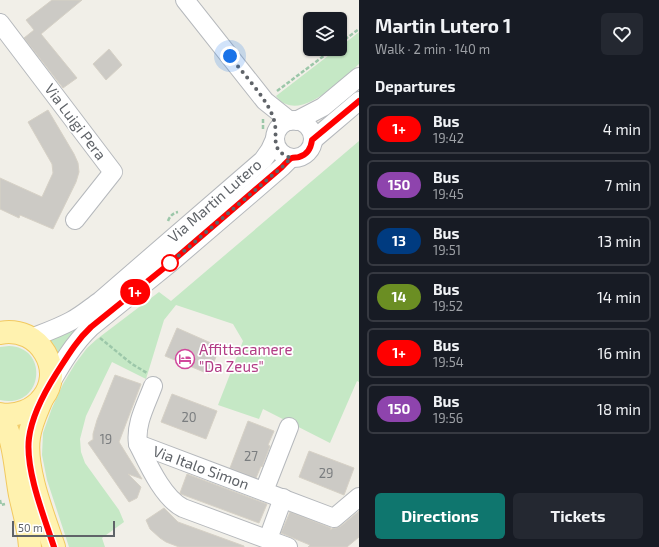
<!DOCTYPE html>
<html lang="en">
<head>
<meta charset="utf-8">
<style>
	body { margin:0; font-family:"Exo 2",sans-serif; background:#242831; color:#f1f3f6; height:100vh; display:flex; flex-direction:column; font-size:15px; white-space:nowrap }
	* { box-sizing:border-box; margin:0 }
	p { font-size:13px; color:#9ea1a6 }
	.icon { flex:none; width:22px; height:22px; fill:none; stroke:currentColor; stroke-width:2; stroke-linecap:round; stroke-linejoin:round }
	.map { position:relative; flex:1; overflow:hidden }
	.side { display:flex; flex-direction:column; background:#171b24; width:300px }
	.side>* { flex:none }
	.badge { padding:0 8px; border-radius:13px; font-size:14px; line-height:26px }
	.tools { position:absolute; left:303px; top:12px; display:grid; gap:8px }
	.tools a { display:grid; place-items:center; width:44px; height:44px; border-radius:6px; background:#171b24; box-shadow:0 1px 3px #0004; font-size:20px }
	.scale { position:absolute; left:12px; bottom:10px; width:103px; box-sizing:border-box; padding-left:4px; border:2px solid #5f6368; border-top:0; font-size:11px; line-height:14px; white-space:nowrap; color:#5f6368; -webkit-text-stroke:3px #fff; paint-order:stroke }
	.you { position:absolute; width:20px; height:20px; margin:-10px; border:3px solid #fff; border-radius:50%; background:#1a73e8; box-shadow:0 0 0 6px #1a73e833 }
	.map>.badge { position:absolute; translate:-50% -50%; box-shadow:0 0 0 2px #fff }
	h2 { padding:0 16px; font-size:15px; line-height:36px }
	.round { display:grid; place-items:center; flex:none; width:42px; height:42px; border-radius:6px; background:#242831 }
	.head { display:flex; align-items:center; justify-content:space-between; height:68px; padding:0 16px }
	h1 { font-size:19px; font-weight:700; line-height:30px }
	.action { display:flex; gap:8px; margin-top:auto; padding:8px 16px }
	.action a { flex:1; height:46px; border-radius:6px; background:#0f766e; color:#fff; font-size:16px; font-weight:700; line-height:46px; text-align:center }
	.action a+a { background:#242831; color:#f1f3f6 }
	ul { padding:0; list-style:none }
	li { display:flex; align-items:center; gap:12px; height:50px; margin:0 8px 6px; padding:0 8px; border:2px solid #363941; border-radius:6px }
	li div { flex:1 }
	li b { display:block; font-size:15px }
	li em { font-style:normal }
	li .badge { min-width:44px; font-weight:700; text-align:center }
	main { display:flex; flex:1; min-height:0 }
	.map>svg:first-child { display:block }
	.green { fill:#c5e8c5 }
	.building { fill:#cccac5; stroke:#d6d1c6 }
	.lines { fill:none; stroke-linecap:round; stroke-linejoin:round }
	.minor-casing { stroke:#b5b8bc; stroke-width:20 }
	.major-casing { stroke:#f2c960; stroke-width:24 }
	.path { stroke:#9cc7a9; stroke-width:2.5; stroke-dasharray:4 2; stroke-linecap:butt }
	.minor { stroke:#fff; stroke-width:18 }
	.major { stroke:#fff2af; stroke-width:22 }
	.line-casing { stroke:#fff; stroke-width:9 }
	.line { stroke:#f00; stroke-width:6 }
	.walk { stroke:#5f6368; stroke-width:4; stroke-dasharray:0 7.2 }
	.stop-dot { fill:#fff; stroke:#f00; stroke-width:2 }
	.labels { text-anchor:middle; stroke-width:3.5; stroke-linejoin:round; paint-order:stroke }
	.number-label { font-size:13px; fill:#7a7d7f }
	.street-label { font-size:15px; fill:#5f6368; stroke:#fff }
	.hotel-label { font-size:15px; fill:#b23c85; stroke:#fff; text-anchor:start }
</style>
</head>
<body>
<main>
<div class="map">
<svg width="359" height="547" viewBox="0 0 359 547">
	<rect width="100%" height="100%" fill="#f1efe8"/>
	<g class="green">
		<path d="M 359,32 L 359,64 C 344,78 308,114 286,104 C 282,103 279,100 276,96 L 337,49 L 340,49 L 340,47 Z"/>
		<path d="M 359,141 L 359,382 L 357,381 L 330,443 L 263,409 L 259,419 L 218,405 L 243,341 L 233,324 L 176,305 L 164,320 L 146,379 L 112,362 L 86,416 L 80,439 L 81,452 L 85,463 L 119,510 L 124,522 L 102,538 L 105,547 L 69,547 L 47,480 L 42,455 L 43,433 L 52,408 L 63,384 L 75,364 L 87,348 L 97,339 L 159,292 L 171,301 Z"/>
		<path d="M 79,325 L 81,327 L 58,359 L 53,345 L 49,339 Z"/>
		<path d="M 9,346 C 50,347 43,410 0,400 L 0,347 Z"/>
	</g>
	<g class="building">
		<path d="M 52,0 L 82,0 L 41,34 L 77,78 L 63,88 L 24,38 L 34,30 L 26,20 Z"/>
		<path d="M 109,49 L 122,65 L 106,80 L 93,64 Z"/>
		<path d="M 48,110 L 74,154 L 78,163 L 79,172 L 76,182 L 53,229 L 20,215 L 19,218 L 0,209 L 0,178 L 42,197 L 53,173 L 52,164 L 28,122 Z"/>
		<path d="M 177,328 L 220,347 L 209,374 L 165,356 Z"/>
		<path d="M 115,375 L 141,384 L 119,442 L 142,479 L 128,474 L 141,487 L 137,498 L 129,502 L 88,443 L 92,440 L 93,440 L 93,434 L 97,420 Z"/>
		<path d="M 172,394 L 217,411 L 206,439 L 161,422 Z"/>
		<path d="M 248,421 L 274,431 L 268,445 L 270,446 L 262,467 L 261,466 L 256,478 L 230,468 Z"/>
		<path d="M 309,451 L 354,468 L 344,495 L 299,477 Z"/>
		<path d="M 187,474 L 267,504 L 259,523 L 181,494 L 180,493 Z"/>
		<path d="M 164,508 L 178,522 L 244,546 L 244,547 L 179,547 L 166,542 L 160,538 L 150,529 L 146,520 Z"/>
		<path d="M 359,511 L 359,537 L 347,547 L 308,547 L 310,545 L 281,533 L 290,512 L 331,528 L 330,530 L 333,528 L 336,528 L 341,526 Z"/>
	</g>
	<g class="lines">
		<g class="minor-casing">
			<g id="minor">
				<path d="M 185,0 L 265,101 L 290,121"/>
				<path d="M 0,23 L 113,172 L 75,220"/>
				<circle cx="294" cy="139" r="19"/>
				<path d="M 296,121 L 323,107 L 359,77"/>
				<path d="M 313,140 L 359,101"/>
				<path d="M 31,338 C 44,333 58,328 71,321 C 82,315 90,308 100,301 L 263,160 L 270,150 L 275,139"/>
				<path d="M 49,386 C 61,365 73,344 91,327 L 169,264 L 282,167 L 291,158"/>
				<path d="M 153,386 C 146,405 135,424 138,444 C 148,464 163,498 183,508 L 288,547"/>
				<path d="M 138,444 L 334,518 L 359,497"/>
				<path d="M 264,491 L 289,427"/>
				<path d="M 268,539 L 283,498"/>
			</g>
		</g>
		<g class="major-casing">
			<g id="major">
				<path d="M 0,333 C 9,331 18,332 27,336 C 35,340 41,346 45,353 C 64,385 35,420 0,414"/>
				<path d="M 42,399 C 37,411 31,423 29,437 C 24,468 44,517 54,547"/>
				<path d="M 0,415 C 15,438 15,469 20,495 C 24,513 29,529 30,547"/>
			</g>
		</g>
		<g class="path">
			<path d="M 340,43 L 359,29"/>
			<path d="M 277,91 L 333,49"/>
			<path d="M 263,129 L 263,118"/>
			<path d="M 168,221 C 170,216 173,213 178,212"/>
			<path d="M 100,338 L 132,364 L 147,373"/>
			<path d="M 0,500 L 1,505 L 5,504"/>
		</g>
		<use href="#minor" class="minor"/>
		<use href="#major" class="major"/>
	</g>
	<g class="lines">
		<g class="line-casing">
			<path id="line" d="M 54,547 C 44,517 25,469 29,438 C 32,415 44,393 56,374 C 67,357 76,341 91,327 L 169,264 L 282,167 C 285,164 289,159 292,158 C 294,157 297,158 299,157 C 307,155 311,148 312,140 L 359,101"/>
		</g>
		<use href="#line" class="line"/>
		<path class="walk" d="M 170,263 L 169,264 L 282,167 L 291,158 C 268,150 279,137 274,120 C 268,99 243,74 230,56"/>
	</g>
	<defs>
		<g id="hotel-ring" transform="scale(1)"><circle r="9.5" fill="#fff" stroke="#d1479c" stroke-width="1.5"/><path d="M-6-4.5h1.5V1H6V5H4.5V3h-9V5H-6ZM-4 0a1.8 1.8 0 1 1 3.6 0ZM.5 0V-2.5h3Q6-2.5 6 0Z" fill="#d1479c"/></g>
	</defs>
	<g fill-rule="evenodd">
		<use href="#hotel-ring" x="185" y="359"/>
	</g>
	<circle class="stop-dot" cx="170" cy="263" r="8"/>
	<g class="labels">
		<g class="number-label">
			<text x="189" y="422">20</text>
			<text x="106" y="444">19</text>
			<text x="251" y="461">27</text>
			<text x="326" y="478">29</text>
		</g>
		<g class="street-label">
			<text transform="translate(75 122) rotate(53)" y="5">Via Luigi Pera</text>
			<text transform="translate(215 201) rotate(-41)" y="5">Via Martin Lutero</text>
			<text transform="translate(201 468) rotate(20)" y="5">Via Italo Simon</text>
		</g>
		<g class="hotel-label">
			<text x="199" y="355">Affittacamere<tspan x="199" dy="17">"Da Zeus"</tspan></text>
		</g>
	</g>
</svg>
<div class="tools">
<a><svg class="icon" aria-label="layers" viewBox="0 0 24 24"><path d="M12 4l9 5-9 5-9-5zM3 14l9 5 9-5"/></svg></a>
</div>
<div class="scale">50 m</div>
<div class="you" style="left:230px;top:56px"></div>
<b class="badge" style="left:135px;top:292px;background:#f00;color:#fff">1+</b>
</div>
<section class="side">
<div class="head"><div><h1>Martin Lutero 1</h1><p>Walk · 2 min · 140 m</p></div><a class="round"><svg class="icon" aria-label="heart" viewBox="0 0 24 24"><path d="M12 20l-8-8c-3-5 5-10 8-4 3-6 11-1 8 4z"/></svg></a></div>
<h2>Departures</h2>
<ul>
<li><span class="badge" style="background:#f00;color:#fff">1+</span><div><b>Bus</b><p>19:42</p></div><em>4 min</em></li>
<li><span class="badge" style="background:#8e44ad;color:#fff">150</span><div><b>Bus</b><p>19:45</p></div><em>7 min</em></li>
<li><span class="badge" style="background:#003b80;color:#fff">13</span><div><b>Bus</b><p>19:51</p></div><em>13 min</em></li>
<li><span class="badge" style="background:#6b8e23;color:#fff">14</span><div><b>Bus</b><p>19:52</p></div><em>14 min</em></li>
<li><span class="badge" style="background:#f00;color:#fff">1+</span><div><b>Bus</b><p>19:54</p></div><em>16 min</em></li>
<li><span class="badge" style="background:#8e44ad;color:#fff">150</span><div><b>Bus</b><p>19:56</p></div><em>18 min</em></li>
</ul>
<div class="action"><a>Directions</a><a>Tickets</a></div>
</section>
</main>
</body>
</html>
